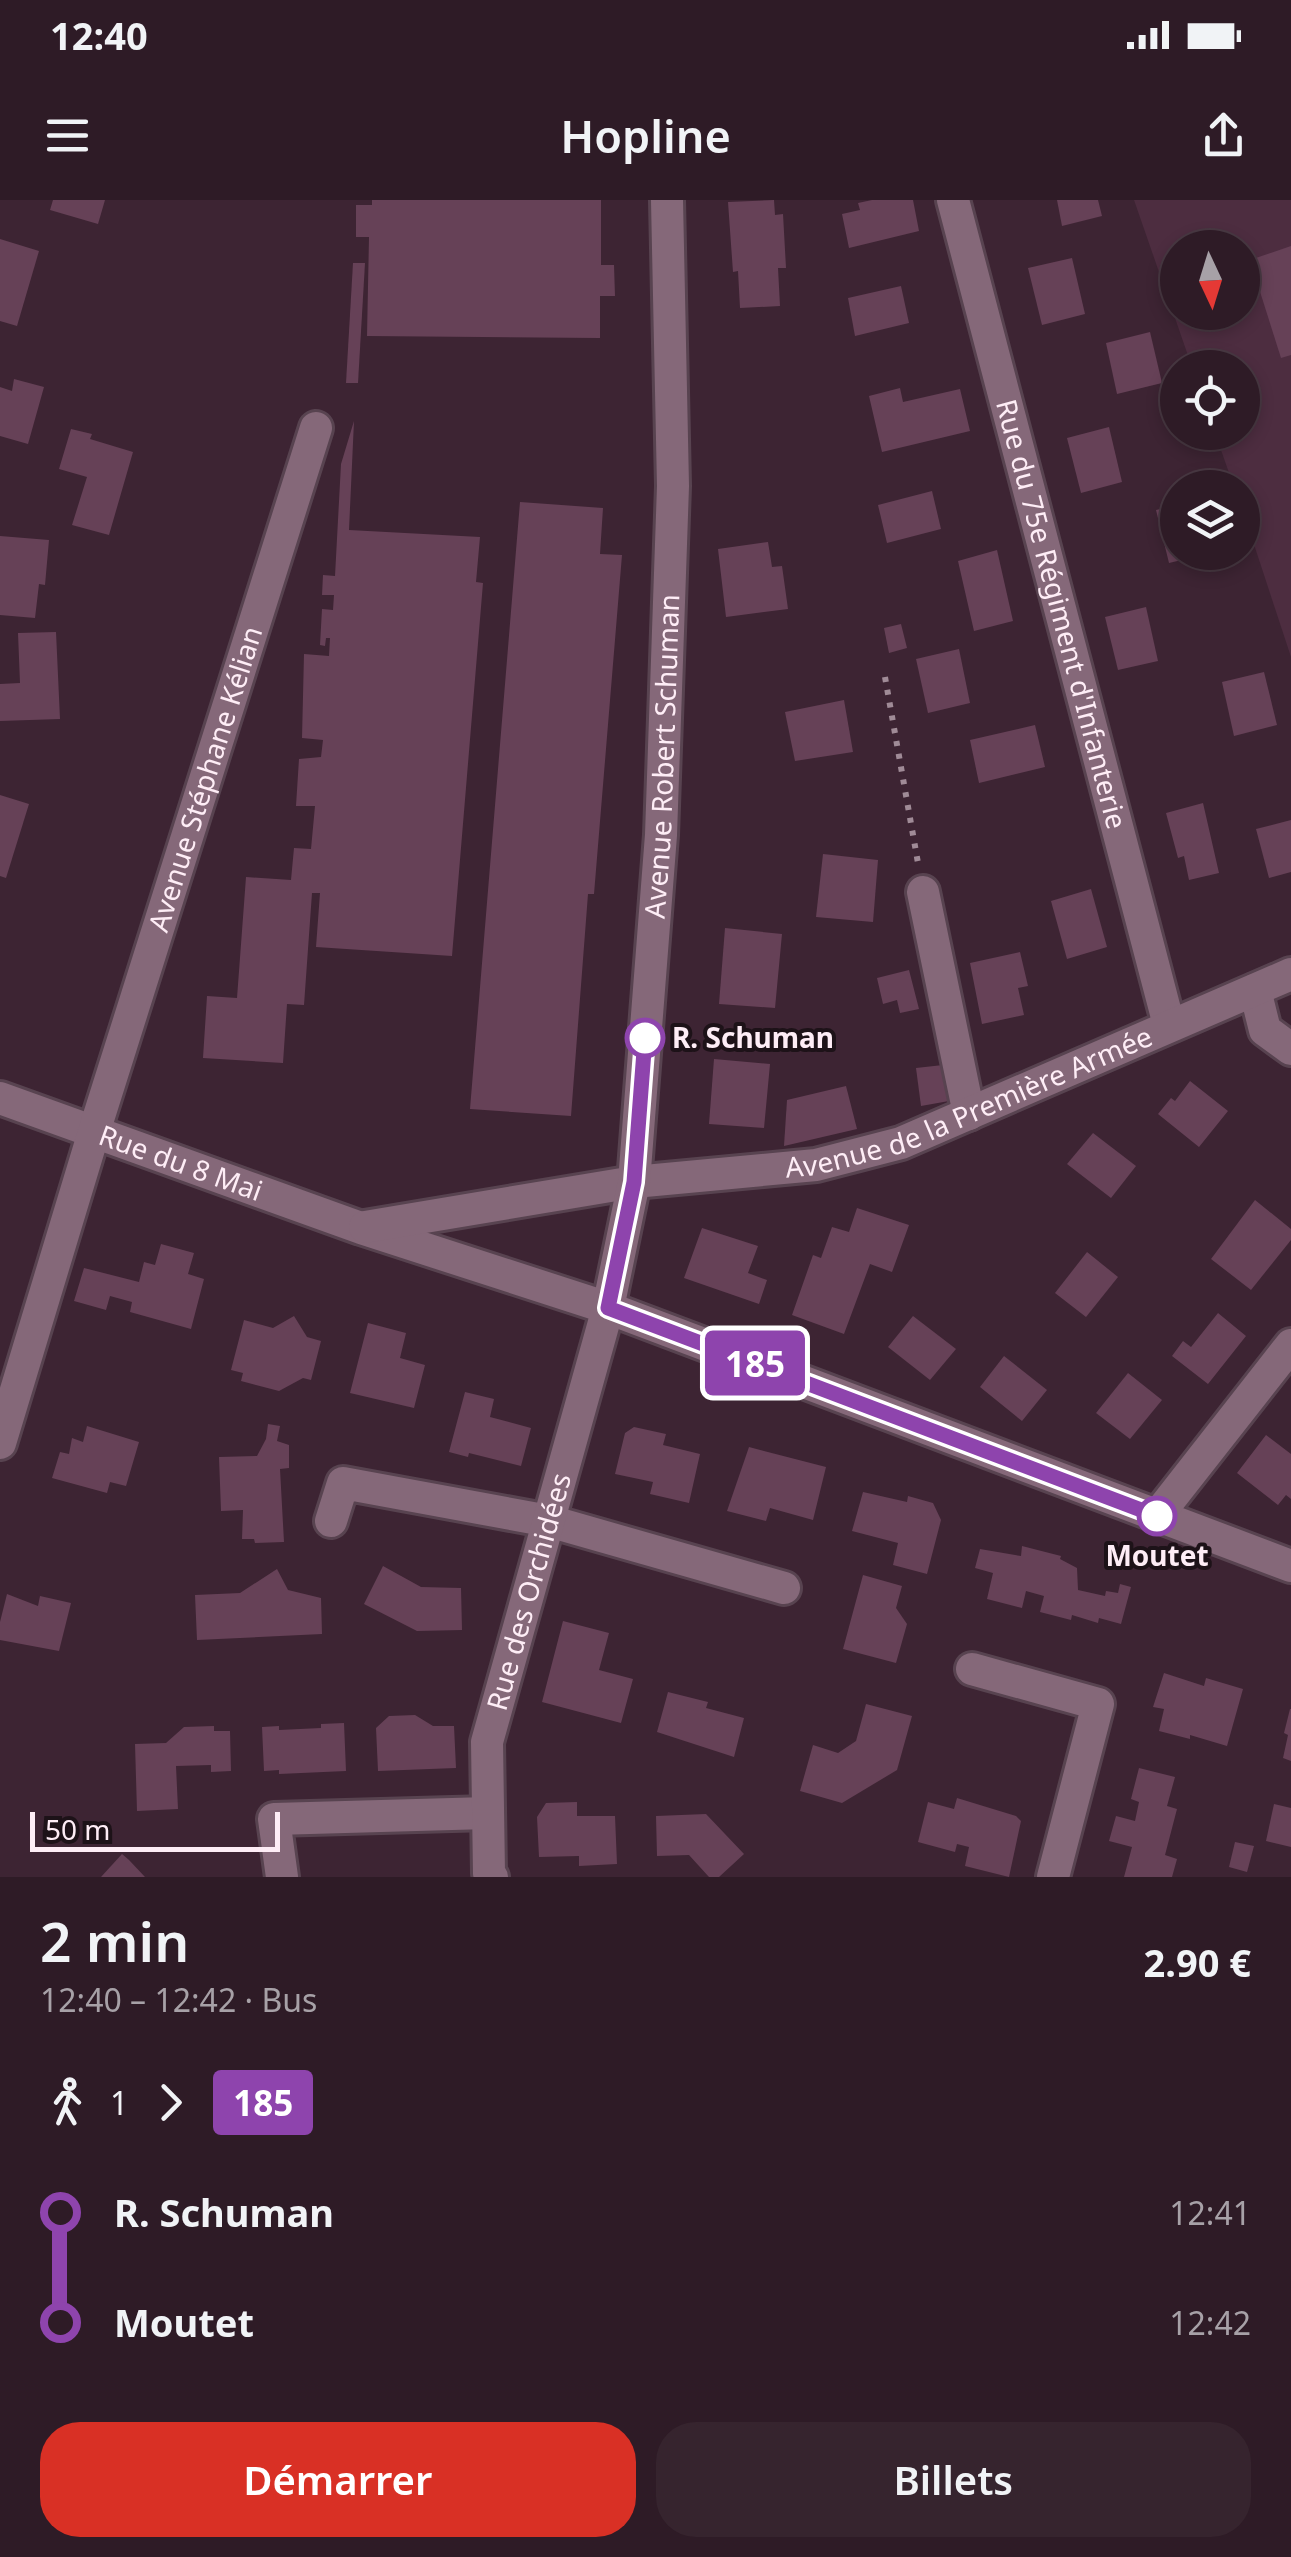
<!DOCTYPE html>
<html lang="fr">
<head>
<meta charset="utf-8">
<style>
	body { margin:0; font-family:"Noto Sans",sans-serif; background:#36242e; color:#f1f3f6; height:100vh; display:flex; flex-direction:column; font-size:38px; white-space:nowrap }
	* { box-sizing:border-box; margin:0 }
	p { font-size:32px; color:#a7a1a7 }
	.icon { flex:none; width:55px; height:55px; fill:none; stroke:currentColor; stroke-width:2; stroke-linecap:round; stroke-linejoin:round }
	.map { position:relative; height:1677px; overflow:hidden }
	.panel { display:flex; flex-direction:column; background:#2e1b26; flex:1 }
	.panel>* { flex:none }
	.badge { padding:0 20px; border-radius:8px; font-size:35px; line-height:65px }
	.needle { width:65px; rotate:176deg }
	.controls { position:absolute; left:1160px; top:30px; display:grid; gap:20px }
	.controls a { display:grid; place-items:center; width:100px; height:100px; border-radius:50%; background:#2e1b26; box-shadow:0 5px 15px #0003,0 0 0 2px #493943; font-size:50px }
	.scale { position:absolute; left:30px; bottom:25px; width:250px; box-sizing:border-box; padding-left:10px; border:5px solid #feedf6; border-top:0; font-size:28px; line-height:35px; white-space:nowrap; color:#feedf6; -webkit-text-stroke:8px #1d1218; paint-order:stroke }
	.map>.badge { position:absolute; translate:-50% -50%; box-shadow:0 0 0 5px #fff }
	.legs { display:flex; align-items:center; gap:15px; height:110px; padding:0 40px; font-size:32px }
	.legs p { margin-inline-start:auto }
	.head { display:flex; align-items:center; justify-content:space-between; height:170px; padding:0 40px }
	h1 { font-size:55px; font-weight:600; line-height:75px }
	.cta { display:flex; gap:20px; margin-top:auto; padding:20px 40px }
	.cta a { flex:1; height:115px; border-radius:40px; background:#d93025; color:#fff; font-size:40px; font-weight:600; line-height:115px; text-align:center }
	.cta a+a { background:#36242e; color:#f1f3f6 }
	ul { padding:0 40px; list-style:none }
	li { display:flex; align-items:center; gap:35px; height:110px; font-size:38px }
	li i { display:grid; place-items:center; width:15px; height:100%; margin:0 12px; background:currentColor }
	li i::after { content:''; width:25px; height:25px; margin:-12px; border:8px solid; border-radius:50%; background:#2e1b26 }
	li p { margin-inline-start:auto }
	li:first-child i { background:linear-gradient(#0000 50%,currentColor 0) }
	li:last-child i { background:linear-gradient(currentColor 50%,#0000 0) }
	.status { display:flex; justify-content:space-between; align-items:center; height:70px; padding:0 50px; background:#2e1b26; direction:ltr }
	.status svg { height:28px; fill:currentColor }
	header { display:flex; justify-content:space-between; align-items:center; height:130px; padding:0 40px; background:#2e1b26; font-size:45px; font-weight:600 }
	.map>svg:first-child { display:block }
	.built { fill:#4d2d40; fill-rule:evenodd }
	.building { fill:#664157 }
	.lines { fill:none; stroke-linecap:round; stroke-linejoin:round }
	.minor-casing { stroke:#584350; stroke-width:38 }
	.path { stroke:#a08b97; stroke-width:6; stroke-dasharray:5 8; stroke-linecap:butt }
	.minor { stroke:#856879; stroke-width:32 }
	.line-1-casing { stroke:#fff; stroke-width:22 }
	.line-1 { stroke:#8e44ad; stroke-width:15 }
	.stop-1-dot { fill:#fff; stroke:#8e44ad; stroke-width:5 }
	.labels { text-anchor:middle; stroke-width:8; stroke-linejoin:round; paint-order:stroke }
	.street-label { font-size:28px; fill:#feedf6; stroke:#1d1218 }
	.stop-label { font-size:28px; font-weight:bold; fill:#feedf6; stroke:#1d1218; text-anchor:start }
</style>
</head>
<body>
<div class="status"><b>12:40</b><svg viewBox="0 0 49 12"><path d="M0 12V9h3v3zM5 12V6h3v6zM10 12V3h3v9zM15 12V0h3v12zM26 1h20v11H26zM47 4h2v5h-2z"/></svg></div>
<header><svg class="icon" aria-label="menu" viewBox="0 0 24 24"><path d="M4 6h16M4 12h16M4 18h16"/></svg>Hopline<svg class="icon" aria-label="share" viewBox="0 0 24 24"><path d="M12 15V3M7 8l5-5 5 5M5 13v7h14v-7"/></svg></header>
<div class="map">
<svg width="1291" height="1677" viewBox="0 0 1291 1677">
	<rect width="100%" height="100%" fill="#3d2433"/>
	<path class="built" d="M 1134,0 L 1291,0 L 1291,457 L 1243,311 L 1242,288 L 1234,287 L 1215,233 L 1242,232 L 1242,168 L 1192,167 ZM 1178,48 L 1242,48 L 1242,112 L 1178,112 Z"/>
	<g class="building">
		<path d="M 53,0 L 105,0 L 98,24 L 50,10 Z"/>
		<path d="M 372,0 L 601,0 L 601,65 L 614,65 L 615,96 L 600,96 L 600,138 L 367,136 L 369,37 L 356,37 L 356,5 L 372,5 Z"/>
		<path d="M 774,0 L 775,15 L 783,14 L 786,68 L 778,68 L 780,106 L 740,108 L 738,71 L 733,72 L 728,2 Z"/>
		<path d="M 872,0 L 913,0 L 919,31 L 849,48 L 842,14 L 860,10 L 858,3 Z"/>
		<path d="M 1057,0 L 1098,0 L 1102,16 L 1062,26 Z"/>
		<path d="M 0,39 L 39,51 L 17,126 L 0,121 Z"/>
		<path d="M 1291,46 L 1291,155 L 1281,158 L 1250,60 Z"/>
		<path d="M 1072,58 L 1085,114 L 1042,125 L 1028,68 Z"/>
		<path d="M 353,63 L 365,63 L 358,183 L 346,183 Z"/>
		<path d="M 901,86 L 909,123 L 855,136 L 848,98 Z"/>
		<path d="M 1150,132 L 1162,183 L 1117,194 L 1106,143 Z"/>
		<path d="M 14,179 L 44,187 L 28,244 L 0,236 L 0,187 L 12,191 Z"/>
		<path d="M 900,188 L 903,202 L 960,189 L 970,231 L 882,252 L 869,196 Z"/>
		<path d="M 354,221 L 349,330 L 480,337 L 476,382 L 483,383 L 452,756 L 316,747 L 320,693 L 312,693 L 304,805 L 287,804 L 283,863 L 203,858 L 207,796 L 237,798 L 246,677 L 291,680 L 294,648 L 311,649 L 315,606 L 296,606 L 299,559 L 321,557 L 323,540 L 302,538 L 304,454 L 329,456 L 330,438 L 326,438 L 325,446 L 320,445 L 322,409 L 333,410 L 334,395 L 322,395 L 323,375 L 335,376 L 341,264 Z"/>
		<path d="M 1109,227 L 1122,282 L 1081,293 L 1067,238 Z"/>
		<path d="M 71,229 L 92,234 L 90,239 L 133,252 L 109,335 L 72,325 L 87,277 L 59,269 Z"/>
		<path d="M 932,291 L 941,329 L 887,343 L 878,305 Z"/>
		<path d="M 520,302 L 603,308 L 600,354 L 622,355 L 594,694 L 588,694 L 571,916 L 470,909 Z"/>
		<path d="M 1178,305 L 1178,352 L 1207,354 L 1169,363 L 1156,310 Z"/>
		<path d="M 0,336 L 49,340 L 45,385 L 39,384 L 35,418 L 0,415 Z"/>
		<path d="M 768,342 L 772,367 L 782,366 L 788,409 L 726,417 L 718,349 Z"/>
		<path d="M 997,350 L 1013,421 L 974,431 L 958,361 Z"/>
		<path d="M 1146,407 L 1158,461 L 1118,470 L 1105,417 Z"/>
		<path d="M 901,424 L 907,448 L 889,453 L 884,428 Z"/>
		<path d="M 56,432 L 60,519 L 0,521 L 0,484 L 20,483 L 18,433 Z"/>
		<path d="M 959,449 L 970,503 L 928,513 L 916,459 Z"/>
		<path d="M 1264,472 L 1277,525 L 1234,536 L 1222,482 Z"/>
		<path d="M 844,500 L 853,552 L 795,561 L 785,512 Z"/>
		<path d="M 1035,525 L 1045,567 L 979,583 L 970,540 Z"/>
		<path d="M 0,595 L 29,604 L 6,678 L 0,676 Z"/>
		<path d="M 1203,603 L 1219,673 L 1189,680 L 1184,656 L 1178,658 L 1166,613 Z"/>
		<path d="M 1291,620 L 1291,672 L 1269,678 L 1256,629 Z"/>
		<path d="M 823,654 L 878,660 L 873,722 L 816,717 Z"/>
		<path d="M 1091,689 L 1107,747 L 1067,759 L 1051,701 Z"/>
		<path d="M 725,728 L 782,734 L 775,808 L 719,804 Z"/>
		<path d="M 1020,752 L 1028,786 L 1018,788 L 1024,815 L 982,824 L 970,763 Z"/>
		<path d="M 909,770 L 919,809 L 900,813 L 897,800 L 883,804 L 877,778 Z"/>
		<path d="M 714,859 L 770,864 L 764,928 L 709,924 Z"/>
		<path d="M 943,865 L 949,901 L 921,906 L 916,868 Z"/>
		<path d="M 1190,881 L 1228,911 L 1199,947 L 1158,914 L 1171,898 L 1175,901 Z"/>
		<path d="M 846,886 L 857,929 L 784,946 L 787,900 Z"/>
		<path d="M 1093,933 L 1136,966 L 1111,998 L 1067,964 Z"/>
		<path d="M 1255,1000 L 1291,1029 L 1291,1040 L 1251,1090 L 1211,1059 Z"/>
		<path d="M 857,1008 L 909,1025 L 892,1072 L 870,1064 L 844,1134 L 792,1115 L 813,1055 L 821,1058 L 832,1027 L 849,1032 Z"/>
		<path d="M 702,1028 L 758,1046 L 748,1073 L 767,1080 L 759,1104 L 684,1078 Z"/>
		<path d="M 161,1044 L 194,1053 L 188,1074 L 204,1079 L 191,1129 L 130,1112 L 132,1102 L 110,1096 L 106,1110 L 74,1101 L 84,1068 L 139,1082 L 144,1062 L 155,1065 Z"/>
		<path d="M 1087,1052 L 1118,1077 L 1086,1117 L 1055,1093 Z"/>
		<path d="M 1218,1113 L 1246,1136 L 1208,1184 L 1172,1156 L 1183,1141 L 1191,1147 Z"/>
		<path d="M 294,1116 L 307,1137 L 321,1141 L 311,1180 L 303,1178 L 279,1191 L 241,1181 L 243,1173 L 231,1170 L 244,1120 L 273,1128 Z"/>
		<path d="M 913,1116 L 956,1149 L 930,1180 L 888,1147 Z"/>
		<path d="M 368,1123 L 406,1133 L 400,1158 L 425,1165 L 414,1208 L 350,1193 Z"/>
		<path d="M 1004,1156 L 1047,1190 L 1022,1221 L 980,1187 Z"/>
		<path d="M 1128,1173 L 1162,1200 L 1130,1239 L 1096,1213 Z"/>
		<path d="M 465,1192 L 494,1199 L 490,1217 L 531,1228 L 521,1266 L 469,1253 L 468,1257 L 449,1252 Z"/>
		<path d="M 268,1224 L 280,1226 L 277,1241 L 289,1245 L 289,1268 L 280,1269 L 284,1342 L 255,1343 L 254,1339 L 242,1339 L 243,1310 L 221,1311 L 219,1257 L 257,1256 L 266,1239 Z"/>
		<path d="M 87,1226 L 139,1242 L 126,1286 L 110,1282 L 107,1293 L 52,1278 L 60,1252 L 69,1254 L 72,1238 L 83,1242 Z"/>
		<path d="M 634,1227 L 666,1234 L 663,1245 L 700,1254 L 689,1303 L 650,1294 L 653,1282 L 615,1274 L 625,1233 Z"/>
		<path d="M 1266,1235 L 1291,1254 L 1291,1299 L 1286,1295 L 1278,1305 L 1237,1273 Z"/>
		<path d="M 749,1247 L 826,1267 L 813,1320 L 770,1308 L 766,1321 L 727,1311 Z"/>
		<path d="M 863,1292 L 907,1302 L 908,1296 L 933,1303 L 941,1320 L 927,1374 L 893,1365 L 898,1343 L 852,1331 Z"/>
		<path d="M 1022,1346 L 1061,1356 L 1060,1359 L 1077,1368 L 1078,1390 L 1105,1396 L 1106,1391 L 1118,1393 L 1120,1384 L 1131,1387 L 1121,1424 L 1099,1418 L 1098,1423 L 1072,1415 L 1071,1420 L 1040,1412 L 1044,1396 L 1026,1391 L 1022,1408 L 987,1399 L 993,1373 L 975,1368 L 980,1349 L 1021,1356 Z"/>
		<path d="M 383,1366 L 421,1387 L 461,1388 L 462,1430 L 417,1431 L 364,1404 Z"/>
		<path d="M 277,1369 L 288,1390 L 321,1398 L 322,1434 L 197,1440 L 195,1395 L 240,1393 Z"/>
		<path d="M 863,1375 L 902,1386 L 896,1408 L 907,1424 L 896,1463 L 843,1449 Z"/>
		<path d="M 7,1394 L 38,1406 L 40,1396 L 71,1403 L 59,1451 L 0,1440 L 0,1422 Z"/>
		<path d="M 563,1421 L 609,1433 L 599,1470 L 633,1479 L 621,1523 L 542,1502 Z"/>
		<path d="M 1164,1473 L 1204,1486 L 1206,1478 L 1243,1489 L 1227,1546 L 1190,1535 L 1190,1539 L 1159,1531 L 1164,1509 L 1153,1507 Z"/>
		<path d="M 668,1492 L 708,1502 L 706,1508 L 744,1518 L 734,1557 L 657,1532 Z"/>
		<path d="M 866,1504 L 912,1516 L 897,1570 L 842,1603 L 800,1591 L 813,1545 L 838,1553 L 856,1541 Z"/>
		<path d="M 1290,1509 L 1291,1509 L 1291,1561 L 1283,1558 L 1288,1535 L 1284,1533 Z"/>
		<path d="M 415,1515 L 433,1526 L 454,1526 L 456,1568 L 378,1571 L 376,1528 L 389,1516 Z"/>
		<path d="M 344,1523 L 346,1571 L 279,1574 L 279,1570 L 264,1571 L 262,1527 L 279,1526 L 279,1530 L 321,1528 L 321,1524 Z"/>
		<path d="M 214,1526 L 214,1531 L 230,1531 L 231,1571 L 211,1572 L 211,1565 L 176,1566 L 178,1609 L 137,1611 L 135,1544 L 166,1543 L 184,1527 Z"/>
		<path d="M 1139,1568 L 1175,1577 L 1167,1606 L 1177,1609 L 1165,1655 L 1177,1659 L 1172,1677 L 1124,1677 L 1132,1647 L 1109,1641 L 1116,1616 L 1135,1621 L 1139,1602 L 1131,1599 Z"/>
		<path d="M 957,1598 L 1016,1616 L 1021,1621 L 1009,1677 L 965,1666 L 969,1647 L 957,1644 L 955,1652 L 918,1642 L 928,1602 L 954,1609 Z"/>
		<path d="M 577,1602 L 577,1616 L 615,1616 L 617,1664 L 579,1666 L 579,1656 L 539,1657 L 537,1617 L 546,1603 Z"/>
		<path d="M 1274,1604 L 1291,1608 L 1291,1647 L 1266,1641 Z"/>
		<path d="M 706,1614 L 744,1654 L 719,1677 L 709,1677 L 689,1655 L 657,1656 L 656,1616 Z"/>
		<path d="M 1235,1642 L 1254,1646 L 1247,1672 L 1229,1667 Z"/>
		<path d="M 122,1654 L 129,1660 L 145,1677 L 101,1677 Z"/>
	</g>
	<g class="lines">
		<g class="minor-casing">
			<g id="minor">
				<path id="s1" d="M 953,0 L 1169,825"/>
				<path d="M 923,692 L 969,914"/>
				<path d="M 1255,790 L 1265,830 L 1291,849"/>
				<path id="s2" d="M 0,898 L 361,1028 L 608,1108 L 1291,1366"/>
				<path id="s3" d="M 365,1027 L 634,982 L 816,965 L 901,943 L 1291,774"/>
				<path id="s4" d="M 0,1243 L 94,932 L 316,228"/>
				<path d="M 1157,1316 L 1291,1145"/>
				<path d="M 331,1321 L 343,1283 L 549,1321 L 784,1388"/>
				<path d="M 972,1469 L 1098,1504 L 1053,1677"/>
				<path d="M 282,1677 L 274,1619 L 488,1613"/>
				<path id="s5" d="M 492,1677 L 489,1673 L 487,1542 L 608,1108 L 634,982 L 661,635 L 673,286 L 667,0"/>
			</g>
		</g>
		<path class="path" d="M 885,477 L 918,663"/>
		<use href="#minor" class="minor"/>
	</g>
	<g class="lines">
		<g class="line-1-casing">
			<path id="line-1" d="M 645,838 L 634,982 L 608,1108 L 1157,1316"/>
		</g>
		<use href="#line-1" class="line-1"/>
	</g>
	<g class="stop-1-dot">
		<circle cx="645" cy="838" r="18"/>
		<circle cx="1157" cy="1316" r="18"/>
	</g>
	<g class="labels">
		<g class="street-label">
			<text dy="10" stroke="none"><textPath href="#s1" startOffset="428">Rue du 75e Régiment d'Infanterie</textPath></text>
			<text dy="10" stroke="none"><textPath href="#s5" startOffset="1142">Avenue Robert Schuman</textPath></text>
			<text dy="10" stroke="none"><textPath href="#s4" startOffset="695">Avenue Stéphane Kélian</textPath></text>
			<text dy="10" stroke="none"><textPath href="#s3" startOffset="620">Avenue de la Première Armée</textPath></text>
			<text dy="10" stroke="none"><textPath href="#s2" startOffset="192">Rue du 8 Mai</textPath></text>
			<text dy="10" stroke="none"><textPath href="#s5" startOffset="292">Rue des Orchidées</textPath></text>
		</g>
		<g class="stop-label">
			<text x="672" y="848">R. Schuman</text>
			<text x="1157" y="1366" text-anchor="middle">Moutet</text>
		</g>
	</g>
</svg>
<div class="controls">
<a><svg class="needle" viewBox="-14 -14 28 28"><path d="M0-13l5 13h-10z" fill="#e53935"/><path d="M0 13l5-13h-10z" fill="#a7a1a7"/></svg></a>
<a><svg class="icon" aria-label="locate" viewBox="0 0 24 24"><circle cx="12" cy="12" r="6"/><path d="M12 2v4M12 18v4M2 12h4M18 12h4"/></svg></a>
<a><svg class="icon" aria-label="layers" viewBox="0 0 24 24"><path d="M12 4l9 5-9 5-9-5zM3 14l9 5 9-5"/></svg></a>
</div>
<div class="scale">50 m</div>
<b class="badge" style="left:755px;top:1163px;background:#8e44ad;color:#fff">185</b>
</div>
<section class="panel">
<div class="head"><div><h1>2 min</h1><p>12:40 – 12:42 · Bus</p></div><b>2.90 €</b></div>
<div class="legs"><svg class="icon" aria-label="walk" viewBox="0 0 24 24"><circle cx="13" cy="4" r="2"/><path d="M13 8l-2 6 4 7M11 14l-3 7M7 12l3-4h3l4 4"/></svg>1<svg class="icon" aria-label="forward" viewBox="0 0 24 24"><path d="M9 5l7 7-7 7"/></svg><b class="badge" style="background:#8e44ad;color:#fff">185</b></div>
<ul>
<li><i style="color:#8e44ad"></i><b>R. Schuman</b><p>12:41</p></li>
<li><i style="color:#8e44ad"></i><b>Moutet</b><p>12:42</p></li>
</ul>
<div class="cta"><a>Démarrer</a><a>Billets</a></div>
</section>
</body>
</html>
